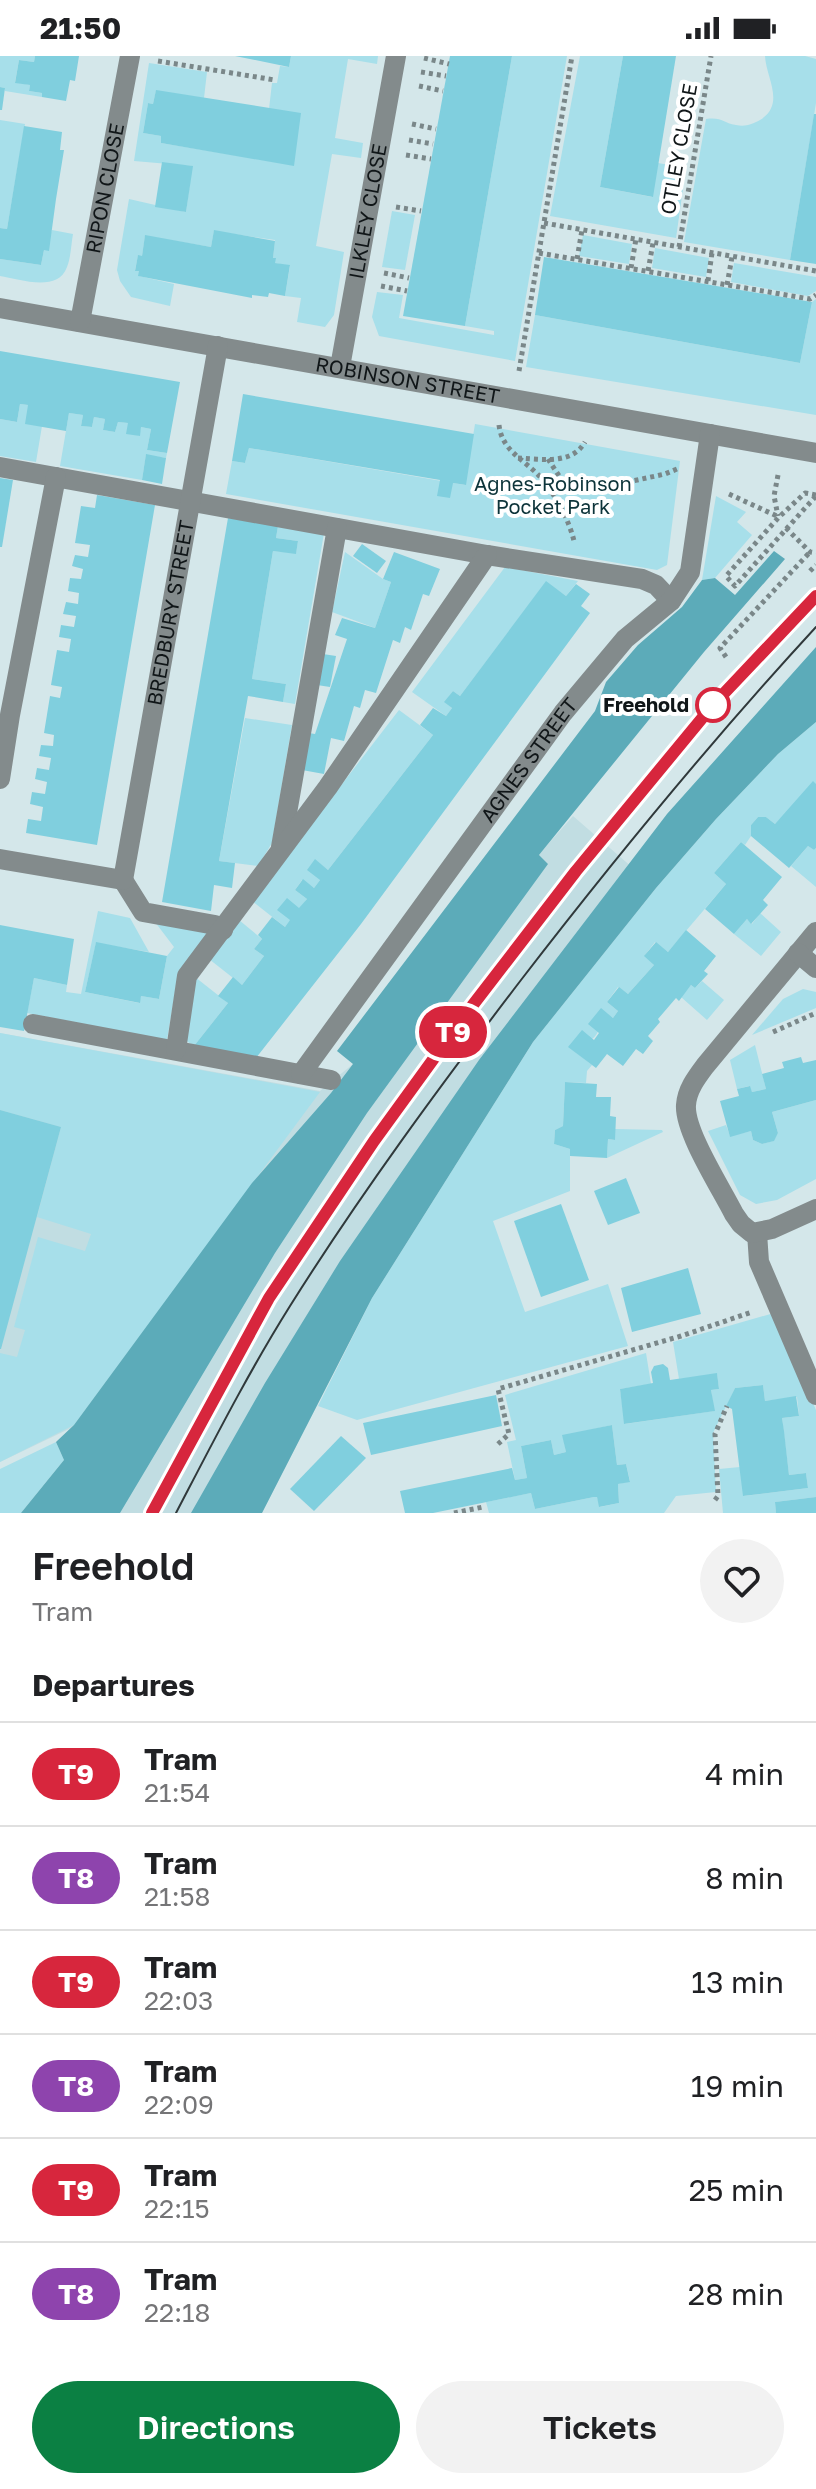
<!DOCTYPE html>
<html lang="en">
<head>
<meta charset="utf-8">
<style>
	body { margin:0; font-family:"Golos Text",sans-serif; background:#f2f2f2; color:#202124; height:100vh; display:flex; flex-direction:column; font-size:30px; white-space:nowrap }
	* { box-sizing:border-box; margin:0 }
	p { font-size:26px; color:#757577 }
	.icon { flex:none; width:44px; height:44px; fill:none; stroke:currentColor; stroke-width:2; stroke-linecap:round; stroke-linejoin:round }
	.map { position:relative; height:1457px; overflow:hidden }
	.sheet { display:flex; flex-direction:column; background:#fff; flex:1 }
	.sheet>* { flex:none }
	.badge { padding:0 16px; border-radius:26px; font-size:28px; line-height:52px }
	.map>.badge { position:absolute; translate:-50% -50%; box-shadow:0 0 0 4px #fff }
	h2 { padding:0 32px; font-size:30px; line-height:72px }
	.round { display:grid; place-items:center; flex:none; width:84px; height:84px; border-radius:42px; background:#f2f2f2 }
	.overview { display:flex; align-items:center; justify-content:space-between; height:136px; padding:0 32px }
	h1 { font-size:38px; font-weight:600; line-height:60px }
	.action { display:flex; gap:16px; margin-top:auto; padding:16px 32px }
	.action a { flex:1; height:92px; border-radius:48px; background:#0b8043; color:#fff; font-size:32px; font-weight:600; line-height:92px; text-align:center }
	.action a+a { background:#f2f2f2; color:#202124 }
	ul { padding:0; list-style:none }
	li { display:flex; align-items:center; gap:24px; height:104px; padding:0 32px; border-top:2px solid #e0e0e0 }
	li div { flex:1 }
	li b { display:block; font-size:30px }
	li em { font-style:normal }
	li .badge { min-width:88px; font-weight:700; text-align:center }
	.status { display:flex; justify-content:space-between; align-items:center; height:56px; padding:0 40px; background:#fff; direction:ltr }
	.status svg { height:22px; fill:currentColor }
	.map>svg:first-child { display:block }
	.built { fill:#c1dde2 }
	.green { fill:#a7dfea }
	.forest { fill:#5cabb9 }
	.building { fill:#80cfde }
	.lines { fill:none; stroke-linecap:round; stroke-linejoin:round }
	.path { stroke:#7a8789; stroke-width:5; stroke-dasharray:4 4; stroke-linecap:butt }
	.lane { stroke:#838b8c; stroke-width:20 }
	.street { stroke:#838b8c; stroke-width:20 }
	.tram { stroke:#30393b; stroke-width:2 }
	.line-casing { stroke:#fff; stroke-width:18 }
	.line { stroke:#d7263d; stroke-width:12 }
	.stop-dot { fill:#fff; stroke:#d7263d; stroke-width:4 }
	.labels { text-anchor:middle; stroke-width:8; stroke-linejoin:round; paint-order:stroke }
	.street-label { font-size:20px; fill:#101618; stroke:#fff }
	.park-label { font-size:20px; fill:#0d343a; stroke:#fff }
	.stop-label { font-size:20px; font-weight:bold; fill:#101618; stroke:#fff; text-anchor:end }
</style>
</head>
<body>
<div class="status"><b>21:50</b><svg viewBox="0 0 49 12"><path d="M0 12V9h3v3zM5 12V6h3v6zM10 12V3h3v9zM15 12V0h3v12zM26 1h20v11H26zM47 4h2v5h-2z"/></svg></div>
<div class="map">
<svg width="816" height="1457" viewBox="0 0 816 1457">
	<rect width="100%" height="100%" fill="#d4e7ea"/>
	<path class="built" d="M 573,760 L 656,832 L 533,986 L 484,1062 L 372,1242 L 262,1457 L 21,1457 L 64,1404 L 56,1386 L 71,1372 L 0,1406 L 0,977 L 320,1035 L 353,1008 Z"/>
	<g class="green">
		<path d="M 0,0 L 35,0 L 34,6 L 19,4 L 15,26 L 30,29 L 29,35 L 42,37 L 42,41 L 5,35 L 5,32 L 0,31 Z"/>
		<path d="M 291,0 L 378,0 L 377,8 L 348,3 L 335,82 L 363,87 L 361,102 L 332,98 L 316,190 L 344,196 L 334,259 L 325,271 L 297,266 L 301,242 L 285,240 L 290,210 L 275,207 L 275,202 L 273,202 L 275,184 L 214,175 L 211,191 L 145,180 L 142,200 L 138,200 L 135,214 L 139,215 L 139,220 L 174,228 L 170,250 L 131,241 L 120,225 L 117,214 L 129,143 L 186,156 L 192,110 L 134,105 L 149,7 L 207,16 L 204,42 L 156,35 L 153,48 L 148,47 L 143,77 L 161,80 L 161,87 L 293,109 L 269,53 L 272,27 L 277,27 L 280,10 L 289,11 Z"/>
		<path d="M 512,0 L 567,0 L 515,305 L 379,280 L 372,261 L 377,236 L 403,239 L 399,262 L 494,279 L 494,275 L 465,270 Z"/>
		<path d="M 580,0 L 623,0 L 600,131 L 652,141 L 658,107 L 686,112 L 676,182 L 550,160 Z"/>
		<path d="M 765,0 L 805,0 L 816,3 L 816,47 L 790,204 L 684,186 L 706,63 C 723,61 722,67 736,69 C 746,71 752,68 760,64 C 786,48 766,22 765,0 Z"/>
		<path d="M 0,64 L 25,68 L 7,173 L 0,172 Z"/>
		<path d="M 392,155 L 415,159 L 405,214 L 382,211 Z"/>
		<path d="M 52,174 L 73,178 C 71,189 71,201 67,211 C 58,237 19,223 0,220 L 0,203 L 41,209 L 44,194 Z"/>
		<path d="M 583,179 L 632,188 L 629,208 L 579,200 Z"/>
		<path d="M 655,192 L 709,202 L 706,221 L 652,212 Z"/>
		<path d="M 734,207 L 816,221 L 816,235 L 808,240 L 731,226 Z"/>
		<path d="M 816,243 L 816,359 L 526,311 L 535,259 L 800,307 L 812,246 Z"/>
		<path d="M 20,348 L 28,349 L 42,370 L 36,406 L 0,400 L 0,363 L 17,366 Z"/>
		<path d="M 69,357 L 83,359 L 81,370 L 92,371 L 94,361 L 105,363 L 103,374 L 115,376 L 118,366 L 128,367 L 139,380 L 141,371 L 151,373 L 147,394 L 167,397 L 166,402 L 146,399 L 142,424 L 60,410 Z"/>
		<path d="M 475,368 L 680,405 L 667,509 L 657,514 L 226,438 L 232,405 L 245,407 L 249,392 L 465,429 Z"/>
		<path d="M 716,440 L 746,456 L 737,466 L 752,479 L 715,522 L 702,524 Z"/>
		<path d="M 278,470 L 324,477 L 295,648 L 283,646 L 286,628 L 252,623 L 273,495 L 296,497 L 298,485 L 276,482 Z"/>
		<path d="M 345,496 L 383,523 L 391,526 L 375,572 L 332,556 Z"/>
		<path d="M 505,511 L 578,525 L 566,540 L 546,526 L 460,640 L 453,635 L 445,646 L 452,652 L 446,660 L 412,636 Z"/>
		<path d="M 399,654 L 433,679 L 328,814 L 315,804 L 320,824 L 314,832 L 302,824 L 295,834 L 307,843 L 285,871 L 252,845 Z"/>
		<path d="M 245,662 L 292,669 L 272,787 L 258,810 L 219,805 Z"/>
		<path d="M 816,666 L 816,728 L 775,768 L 766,761 L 758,761 L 751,769 L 751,780 L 745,789 L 741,786 L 714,817 L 726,828 L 668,896 L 655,886 L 645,899 L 654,909 L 628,938 L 618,931 L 607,946 L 618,955 L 613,962 L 601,953 C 599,983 598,983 569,991 L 592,1009 L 587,1015 L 586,1027 L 565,1026 L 563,1070 L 555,1074 L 554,1088 L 570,1093 L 570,1135 L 493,1165 L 525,1256 L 608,1228 L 628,1290 L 357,1364 L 318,1350 L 372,1242 L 533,986 L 656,832 L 716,763 L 778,698 Z"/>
		<path d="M 808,790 L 814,794 L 816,792 L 816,831 L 791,810 Z"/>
		<path d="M 98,855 L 130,862 L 149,896 L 96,887 L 85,936 L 139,947 L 141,940 L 159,943 L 167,900 L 174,891 L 155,866 L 210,876 L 178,918 L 167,984 L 27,957 L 34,922 L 67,929 L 66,936 L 81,938 Z"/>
		<path d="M 760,857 L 781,876 L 761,900 L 734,878 L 747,863 L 752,868 Z"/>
		<path d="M 239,864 L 262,883 L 254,893 L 264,900 L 242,929 L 209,903 Z"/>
		<path d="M 195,921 L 228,947 L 194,990 L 185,984 Z"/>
		<path d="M 702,925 L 724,944 L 707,964 L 681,941 L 691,929 L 695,932 Z"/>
		<path d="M 803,933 L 816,936 L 816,952 L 752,979 L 783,943 Z"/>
		<path d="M 0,977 L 320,1036 L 74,1369 L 0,1406 L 0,1297 L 17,1301 L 25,1274 L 14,1271 L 38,1181 L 85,1195 L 91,1178 L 37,1161 L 61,1071 L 0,1054 Z"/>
		<path d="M 755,989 L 766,1033 L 752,1036 L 749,1030 L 737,1033 L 730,1004 Z"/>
		<path d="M 816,1044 L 816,1123 L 777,1144 L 756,1148 L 740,1139 L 708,1075 L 726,1069 L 730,1080 L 751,1075 L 753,1084 L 762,1088 L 773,1085 L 778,1077 L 772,1056 Z"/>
		<path d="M 615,1073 L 662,1074 L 663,1076 L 607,1102 L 608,1083 L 615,1084 Z"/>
		<path d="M 774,1257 L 816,1354 L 816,1441 L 775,1446 L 776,1457 L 723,1457 L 719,1413 L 740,1411 L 744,1440 L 808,1432 L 806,1417 L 789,1419 L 782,1362 L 799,1360 L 797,1341 L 765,1345 L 763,1329 L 735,1332 L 713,1377 L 716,1436 L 676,1440 L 664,1457 L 489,1457 L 486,1446 L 531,1437 L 535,1453 L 594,1441 L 597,1441 L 600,1451 L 619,1447 L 618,1428 L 630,1425 L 626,1408 L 617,1409 L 612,1369 L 563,1380 L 566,1396 L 554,1399 L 551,1384 L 521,1390 L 527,1422 L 515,1424 L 507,1386 L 516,1384 L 505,1339 L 646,1297 L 651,1328 L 620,1333 L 625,1368 L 714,1355 L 711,1334 L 719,1333 L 717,1318 L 679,1323 L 673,1286 Z"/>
		<path d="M 56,1386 L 64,1404 L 21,1457 L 0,1457 L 0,1413 Z"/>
	</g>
	<g class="forest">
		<path d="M 774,495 L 785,503 L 704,596 L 539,799 L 548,808 L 367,1057 L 275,1197 L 120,1457 L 21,1457 L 64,1404 L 56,1386 L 74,1369 L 252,1127 L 331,1037 L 353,1008 L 337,995 L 595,655 L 606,626 L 638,589 L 682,551 L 702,524 L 715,522 L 735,539 Z"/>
		<path d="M 816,591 L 816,666 L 778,698 L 716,763 L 656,832 L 533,986 L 372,1242 L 262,1457 L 191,1457 L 265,1327 L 340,1205 L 479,1004 L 667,758 Z"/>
	</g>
	<g class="building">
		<path d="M 35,0 L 79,0 L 75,25 L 70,24 L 66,45 L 42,41 L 42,37 L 29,35 L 30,29 L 15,27 L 19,4 L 34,6 Z"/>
		<path d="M 235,0 L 291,0 L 289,11 Z"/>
		<path d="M 450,0 L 512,0 L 465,270 L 403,260 Z"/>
		<path d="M 623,0 L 676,0 L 653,141 L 600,131 Z"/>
		<path d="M 0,31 L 5,32 L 2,54 L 0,54 Z"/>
		<path d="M 156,34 L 301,57 L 294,110 L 161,87 L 161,80 L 143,77 L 148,47 L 153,48 Z"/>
		<path d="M 814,58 L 816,58 L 816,208 L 790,204 Z"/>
		<path d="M 24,70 L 62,76 L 60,94 L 64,94 L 56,143 L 49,195 L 44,194 L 41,209 L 0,203 L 0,172 L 7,173 Z"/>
		<path d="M 162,106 L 193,110 L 186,156 L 155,151 Z"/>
		<path d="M 214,174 L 275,185 L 273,202 L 276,202 L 275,207 L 290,209 L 285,240 L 269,237 L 268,241 L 252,239 L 252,242 L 138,220 L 139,215 L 135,215 L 138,199 L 142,200 L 145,179 L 211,191 Z"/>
		<path d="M 544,201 L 812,246 L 800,307 L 535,259 Z"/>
		<path d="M 0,295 L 180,326 L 167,397 L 147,394 L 151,373 L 141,371 L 140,380 L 126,378 L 128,367 L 118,366 L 115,376 L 103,374 L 105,363 L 94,361 L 92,371 L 81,370 L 83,359 L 69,357 L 66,375 L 25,368 L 28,349 L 20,348 L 17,366 L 0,363 Z"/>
		<path d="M 243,338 L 474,378 L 466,429 L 453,427 L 450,442 L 437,440 L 440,424 L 249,392 L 245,407 L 232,405 Z"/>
		<path d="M 146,398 L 166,402 L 162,428 L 142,424 Z"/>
		<path d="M 0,422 L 13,424 L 2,491 L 0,491 Z"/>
		<path d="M 97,439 L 155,449 L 97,789 L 26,777 L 28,763 L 41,765 L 43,751 L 30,748 L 32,736 L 45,738 L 47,726 L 35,723 L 37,712 L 49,714 L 51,702 L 39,700 L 41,689 L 53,690 L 54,679 L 44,677 L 50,640 L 60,642 L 62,631 L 51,629 L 57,594 L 69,596 L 71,583 L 59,581 L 61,569 L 74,571 L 76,560 L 63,558 L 66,546 L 78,548 L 79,537 L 68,535 L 70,522 L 81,523 L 83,513 L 72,510 L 75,499 L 88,501 L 90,489 L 75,487 L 81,450 L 95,452 Z"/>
		<path d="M 228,462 L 278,470 L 276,482 L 298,485 L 296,498 L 273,495 L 252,623 L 286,628 L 283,646 L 248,640 L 219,805 L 235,807 L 232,832 L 214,829 L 211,855 L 162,846 Z"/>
		<path d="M 362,488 L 386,505 L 377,517 L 353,500 Z"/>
		<path d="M 394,496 L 440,513 L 429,540 L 423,538 L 411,574 L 405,571 L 400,587 L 393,584 L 376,637 L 365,634 L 360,652 L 354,650 L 344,685 L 331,682 L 324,718 L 302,714 L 309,677 L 315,678 L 347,583 L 335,579 L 342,562 L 375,572 L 391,526 L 383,523 Z"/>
		<path d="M 546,525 L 566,540 L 576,528 L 590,538 L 581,550 L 590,557 L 361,868 L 256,1002 L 194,990 L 228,947 L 218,940 L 233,921 L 242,929 L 264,900 L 254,893 L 262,883 L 258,879 L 272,861 L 285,871 L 290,864 L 277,854 L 287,842 L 299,852 L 307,843 L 295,834 L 303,823 L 314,832 L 320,824 L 307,814 L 315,803 L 328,814 L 433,679 L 420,669 L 433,652 L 446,660 L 452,652 L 444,646 L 453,635 L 460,640 Z"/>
		<path d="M 323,598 L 336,600 L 330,631 L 317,629 Z"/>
		<path d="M 813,725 L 816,728 L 816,792 L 814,794 L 808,790 L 789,812 L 751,780 L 751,769 L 758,761 L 766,761 L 775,768 Z"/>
		<path d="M 741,786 L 782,821 L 763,844 L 768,849 L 751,868 L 747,863 L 734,878 L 705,853 L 726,828 L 714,817 Z"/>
		<path d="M 0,869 L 74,883 L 67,929 L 34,922 L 24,975 L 0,971 Z"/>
		<path d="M 686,874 L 716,900 L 704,915 L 708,918 L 695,932 L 691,929 L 679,945 L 676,942 L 658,963 L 660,966 L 648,980 L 653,985 L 643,998 L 636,993 L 623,1010 L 607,998 L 596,1012 L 568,991 L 582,974 L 594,984 L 599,977 L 588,968 L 601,952 L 613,962 L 618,955 L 607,946 L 619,931 L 628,938 L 654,909 L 644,900 L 656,886 L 668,896 Z"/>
		<path d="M 96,886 L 167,900 L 159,943 L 141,940 L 140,947 L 85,936 Z"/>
		<path d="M 801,1001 L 803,1007 L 816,1004 L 816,1044 L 772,1056 L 778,1077 L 774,1085 L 762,1088 L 753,1084 L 751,1075 L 730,1081 L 720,1045 L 739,1040 L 737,1033 L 750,1030 L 752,1036 L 766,1033 L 762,1018 L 784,1012 L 782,1006 Z"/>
		<path d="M 565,1026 L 597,1028 L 596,1041 L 611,1041 L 610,1060 L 616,1061 L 615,1084 L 608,1083 L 607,1102 L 570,1100 L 570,1093 L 554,1088 L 555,1074 L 563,1070 Z"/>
		<path d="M 0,1054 L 61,1071 L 1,1293 L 0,1293 Z"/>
		<path d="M 626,1122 L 640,1157 L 608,1169 L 594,1135 Z"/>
		<path d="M 561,1148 L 589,1224 L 541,1241 L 514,1165 Z"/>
		<path d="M 688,1212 L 701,1258 L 632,1276 L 621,1232 Z"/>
		<path d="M 663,1308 L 668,1312 L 670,1324 L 717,1317 L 719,1333 L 711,1334 L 715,1355 L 624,1368 L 620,1333 L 653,1327 L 651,1316 L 654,1310 Z"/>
		<path d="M 763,1329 L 765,1345 L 796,1340 L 799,1360 L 782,1362 L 784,1375 L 789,1419 L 806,1417 L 808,1432 L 743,1440 L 732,1353 L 726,1350 L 735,1332 Z"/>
		<path d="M 496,1339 L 502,1370 L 371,1399 L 363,1367 Z"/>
		<path d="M 612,1369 L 617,1409 L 626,1408 L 630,1426 L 618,1428 L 619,1447 L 599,1451 L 597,1441 L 594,1441 L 535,1453 L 531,1437 L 433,1457 L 405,1457 L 400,1435 L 512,1412 L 515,1424 L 527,1422 L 521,1390 L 551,1384 L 554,1399 L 566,1396 L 562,1379 Z"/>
		<path d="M 341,1380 L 366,1402 L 314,1455 L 290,1433 Z"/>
		<path d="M 816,1441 L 816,1457 L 776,1457 L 775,1446 Z"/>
	</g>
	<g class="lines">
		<g class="path">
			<path d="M 424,2 L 449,8"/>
			<path d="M 158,5 L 275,24"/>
			<path d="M 421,16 L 446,20"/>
			<path d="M 419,30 L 443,35"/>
			<path d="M 412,68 L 436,73"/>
			<path d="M 409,84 L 433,88"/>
			<path d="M 406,99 L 431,103"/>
			<path d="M 396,151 L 421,155"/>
			<path d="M 544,167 L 816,215"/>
			<path d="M 679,191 L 711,0"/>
			<path d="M 539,197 L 810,243 L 816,239"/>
			<path d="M 577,203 L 582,174"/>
			<path d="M 631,212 L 636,183"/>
			<path d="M 648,215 L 653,187"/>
			<path d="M 384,217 L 409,222"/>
			<path d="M 708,225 L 712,197"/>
			<path d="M 727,229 L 732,201"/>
			<path d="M 381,230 L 407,235"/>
			<path d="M 519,315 L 572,0"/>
			<path d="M 499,369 C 502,396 526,404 542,423 C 556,440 569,464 574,485"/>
			<path d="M 518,402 C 542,403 572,409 585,386"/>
			<path d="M 548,403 L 565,429"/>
			<path d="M 778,419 L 774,440 L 778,460"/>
			<path d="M 547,432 L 623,427 L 665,418 L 677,413"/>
			<path d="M 729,438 L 779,461"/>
			<path d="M 816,439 L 805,437 L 779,461 L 726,520 L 735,530 L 816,440"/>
			<path d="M 786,472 L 810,496 L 816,497"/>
			<path d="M 810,515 L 816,509"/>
			<path d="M 726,601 L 720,592 L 810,496"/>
			<path d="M 773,976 L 816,957"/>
			<path d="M 498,1388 L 509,1378 L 498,1333 L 681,1280 L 752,1256"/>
			<path d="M 715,1444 L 718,1440 L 715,1378 L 727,1350"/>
			<path d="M 454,1457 L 483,1451"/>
		</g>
		<g class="lane">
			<path d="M 0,411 L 487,499 L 642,523 L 656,529 L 671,545"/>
			<path d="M 0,723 L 10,659 L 56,421"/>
			<path d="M 281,791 L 337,472"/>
			<path d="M 123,824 L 143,856 L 215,869 L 223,874"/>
			<path d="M 33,968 L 331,1024"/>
			<path d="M 176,994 L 187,920 L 328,731 L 487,499"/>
			<path d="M 757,1177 L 759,1206 L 816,1339"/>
		</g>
		<g class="street">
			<path id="s1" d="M 0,252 L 816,397"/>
			<path id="s2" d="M 80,266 L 130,0"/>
			<path id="s3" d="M 340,311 L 396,0"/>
			<path id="s4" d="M 0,803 L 123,824 L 218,290"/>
			<path d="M 816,876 L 705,1010 C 696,1022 687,1034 686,1049 C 684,1075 721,1132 734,1158 L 741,1168 L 752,1177 L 772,1173 L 816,1153"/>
			<path d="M 798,897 L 816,912"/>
			<path id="s5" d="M 301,1018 L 563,657 L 625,583 L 671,545 L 690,516 L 710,378"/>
		</g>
		<g class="tram">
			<path d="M 152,1457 L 269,1242 L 374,1085 L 469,954 L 576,815 L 713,649 L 816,540"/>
			<path d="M 176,1457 C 212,1388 248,1317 290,1250 C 361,1137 440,1030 521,924 C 615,802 712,684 816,571"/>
		</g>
	</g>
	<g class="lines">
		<g class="line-casing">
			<path id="line" d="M 152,1457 L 269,1242 L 374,1085 L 469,954 L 576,815 L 713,649 L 816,540"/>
		</g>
		<use href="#line" class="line"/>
	</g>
	<circle class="stop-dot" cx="713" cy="649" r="16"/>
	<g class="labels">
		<g class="street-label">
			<text transform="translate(679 93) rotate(-80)" y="7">OTLEY CLOSE</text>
			<text dy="7" stroke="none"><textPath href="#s2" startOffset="136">RIPON CLOSE</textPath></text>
			<text dy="7" stroke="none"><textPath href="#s3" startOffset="158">ILKLEY CLOSE</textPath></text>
			<text dy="7" stroke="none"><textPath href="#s1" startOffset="414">ROBINSON STREET</textPath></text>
			<text dy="7" stroke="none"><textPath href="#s4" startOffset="396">BREDBURY STREET</textPath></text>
			<text dy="7" stroke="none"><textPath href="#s5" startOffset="388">AGNES STREET</textPath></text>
		</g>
		<g class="park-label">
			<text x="553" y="435">Agnes-Robinson<tspan x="553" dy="23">Pocket Park</tspan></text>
		</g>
		<g class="stop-label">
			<text x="689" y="656">Freehold</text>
		</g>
	</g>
</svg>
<b class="badge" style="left:453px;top:976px;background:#d7263d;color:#fff">T9</b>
</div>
<section class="sheet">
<div class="overview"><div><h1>Freehold</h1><p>Tram</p></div><a class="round"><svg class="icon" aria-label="heart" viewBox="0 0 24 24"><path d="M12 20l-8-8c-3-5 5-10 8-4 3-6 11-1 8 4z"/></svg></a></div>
<h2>Departures</h2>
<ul>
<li><span class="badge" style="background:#d7263d;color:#fff">T9</span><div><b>Tram</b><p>21:54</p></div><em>4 min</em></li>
<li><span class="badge" style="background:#8e44ad;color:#fff">T8</span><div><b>Tram</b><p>21:58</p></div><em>8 min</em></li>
<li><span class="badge" style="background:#d7263d;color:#fff">T9</span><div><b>Tram</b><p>22:03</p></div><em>13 min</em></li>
<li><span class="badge" style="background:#8e44ad;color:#fff">T8</span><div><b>Tram</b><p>22:09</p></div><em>19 min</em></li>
<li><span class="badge" style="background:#d7263d;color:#fff">T9</span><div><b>Tram</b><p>22:15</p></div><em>25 min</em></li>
<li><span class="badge" style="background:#8e44ad;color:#fff">T8</span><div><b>Tram</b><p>22:18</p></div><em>28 min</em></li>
</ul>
<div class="action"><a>Directions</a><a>Tickets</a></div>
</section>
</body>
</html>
